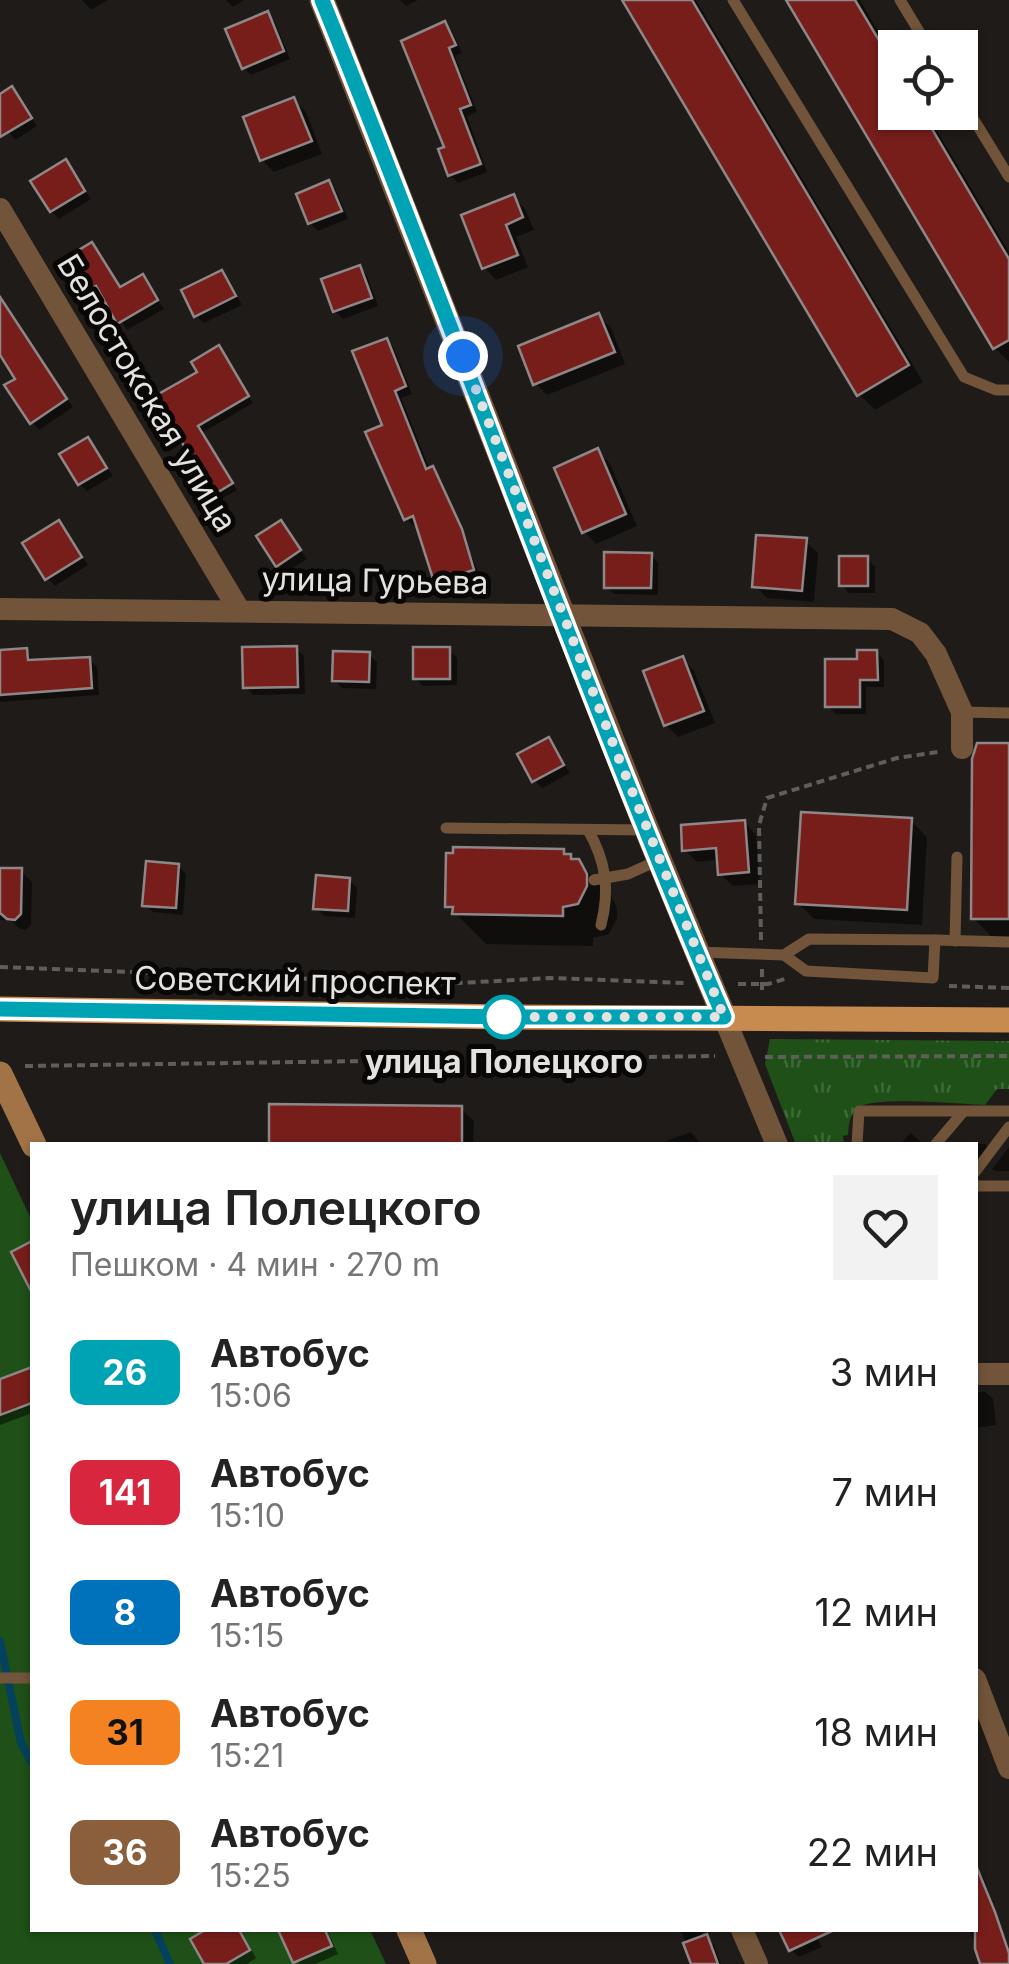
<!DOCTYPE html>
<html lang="ru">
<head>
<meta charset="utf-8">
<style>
	body { margin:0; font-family:Inter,sans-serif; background:#f2f2f2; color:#222; height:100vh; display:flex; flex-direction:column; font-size:38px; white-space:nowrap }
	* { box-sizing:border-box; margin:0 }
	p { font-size:32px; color:#767676 }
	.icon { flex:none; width:55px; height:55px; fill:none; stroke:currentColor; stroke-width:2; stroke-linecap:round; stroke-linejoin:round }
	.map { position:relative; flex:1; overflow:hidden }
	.sheet { position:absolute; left:30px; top:1142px; width:948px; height:790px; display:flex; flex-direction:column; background:#fff; border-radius:0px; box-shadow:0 2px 8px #0004 }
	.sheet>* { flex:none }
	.badge { padding:0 20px; border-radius:15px; font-size:35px; line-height:65px }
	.fabs { position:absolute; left:878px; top:30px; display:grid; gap:20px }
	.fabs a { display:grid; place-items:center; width:100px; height:100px; border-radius:0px; background:#fff; box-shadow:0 2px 8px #0004; font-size:50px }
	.you { position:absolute; width:50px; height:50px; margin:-25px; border:8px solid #fff; border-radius:50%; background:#1a73e8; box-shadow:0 0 0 15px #1a73e833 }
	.map>.badge { position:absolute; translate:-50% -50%; box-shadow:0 0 0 5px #fff }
	.round { display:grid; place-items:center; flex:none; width:105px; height:105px; border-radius:0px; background:#f2f2f2 }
	.overview { display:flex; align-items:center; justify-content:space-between; height:170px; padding:0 40px }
	h1 { font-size:48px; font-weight:600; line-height:75px }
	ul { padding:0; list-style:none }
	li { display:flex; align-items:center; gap:30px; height:120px; padding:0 40px }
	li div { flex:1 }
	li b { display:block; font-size:38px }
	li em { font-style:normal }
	li .badge { min-width:110px; font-weight:700; text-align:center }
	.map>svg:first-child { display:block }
	.grass { fill:url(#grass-tufts) }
	.garden { fill:#1e5018 }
	.shadow { fill:#0007 }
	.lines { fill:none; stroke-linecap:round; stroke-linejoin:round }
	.stream { stroke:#04415d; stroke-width:8 }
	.building { fill:#771e1b; stroke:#8d8787; stroke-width:2.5 }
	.path { stroke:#605d5b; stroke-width:4; stroke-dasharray:8 5; stroke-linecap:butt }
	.service { stroke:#715439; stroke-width:11 }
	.minor { stroke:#715439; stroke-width:22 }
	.tertiary { stroke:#715439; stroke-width:25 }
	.secondary { stroke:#a17347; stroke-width:25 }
	.primary { stroke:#c78b50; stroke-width:25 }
	.line-casing { stroke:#fff; stroke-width:22 }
	.line { stroke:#00a3b4; stroke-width:15 }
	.walk { stroke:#e4e2e0; stroke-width:10; stroke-dasharray:0 18 }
	.stop-dot { fill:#fff; stroke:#00a3b4; stroke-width:5 }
	.labels { text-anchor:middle; stroke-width:10; stroke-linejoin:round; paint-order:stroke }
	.street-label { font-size:32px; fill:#e4e2e0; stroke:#080706 }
	.stop-label { font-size:32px; font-weight:bold; fill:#e4e2e0; stroke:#080706 }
</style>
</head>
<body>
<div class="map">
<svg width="1009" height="1964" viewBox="0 0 1009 1964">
	<defs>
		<pattern id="grass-tufts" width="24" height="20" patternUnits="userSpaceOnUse" patternTransform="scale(2.5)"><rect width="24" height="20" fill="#1e5018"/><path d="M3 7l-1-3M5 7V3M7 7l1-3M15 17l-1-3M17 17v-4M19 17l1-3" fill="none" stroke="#3f6939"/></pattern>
	</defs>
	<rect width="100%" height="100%" fill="#1f1b19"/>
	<path class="grass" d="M 770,1039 L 1009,1041 L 1009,1089 L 997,1089 L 985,1105 C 961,1104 876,1096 859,1107 C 849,1115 849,1123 848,1135 L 843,1136 L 844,1145 L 796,1145 L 765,1064 Z"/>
	<path class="garden" d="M 0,1153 L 32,1221 L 32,1930 L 370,1930 L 386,1964 L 0,1964 Z"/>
	<g class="shadow">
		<path d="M 82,0 L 108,0 L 91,10 Z"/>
		<path d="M 226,0 L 244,0 L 233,7 Z"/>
		<path d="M 400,0 L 418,0 L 406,6 Z"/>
		<path d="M 625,0 L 696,0 L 923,382 L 875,410 L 859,394 Z"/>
		<path d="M 788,0 L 860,0 L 895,60 L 895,112 L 926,112 L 1009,252 L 1009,362 L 995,348 Z"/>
		<path d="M 267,14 L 275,22 L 290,59 L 251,75 L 244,68 Z"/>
		<path d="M 444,24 L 452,31 L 462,53 L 455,56 L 477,112 L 467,116 L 487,172 L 458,183 L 450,175 L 447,148 Z"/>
		<path d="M 12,89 L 37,126 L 15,140 L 0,120 L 0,97 Z"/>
		<path d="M 294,100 L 306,112 L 322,154 L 274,172 L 262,160 Z"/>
		<path d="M 65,162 L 91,199 L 59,219 L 51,211 Z"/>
		<path d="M 329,182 L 336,190 L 348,219 L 318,231 L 310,223 Z"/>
		<path d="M 513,197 L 525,209 L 534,230 L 516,237 L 528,267 L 496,280 L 484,267 Z"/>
		<path d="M 91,245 L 121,289 L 142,277 L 164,309 L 127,330 L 103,293 L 99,295 L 92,288 Z"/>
		<path d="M 360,268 L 367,275 L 378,306 L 343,319 L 335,311 Z"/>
		<path d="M 222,273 L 242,305 L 204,323 L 196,316 Z"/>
		<path d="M 7,312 L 73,407 L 39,430 L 32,422 L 18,379 L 0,350 L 0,317 Z"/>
		<path d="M 599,316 L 611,328 L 625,364 L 547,395 L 535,383 Z"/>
		<path d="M 386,340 L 394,348 L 412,394 L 401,398 L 430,470 L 432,469 L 440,477 L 480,577 L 444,589 L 436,581 L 418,524 L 414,526 L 406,519 Z"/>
		<path d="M 219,348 L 253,403 L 202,433 L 237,490 L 213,504 L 207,498 L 190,452 L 201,373 Z"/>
		<path d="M 87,440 L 113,476 L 87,491 L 80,484 Z"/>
		<path d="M 598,451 L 610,464 L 637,526 L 596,544 L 584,531 Z"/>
		<path d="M 59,523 L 88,565 L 55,586 L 47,578 Z"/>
		<path d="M 281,523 L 307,559 L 285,573 L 278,565 Z"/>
		<path d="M 805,541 L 818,553 L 814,602 L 767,598 L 755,586 Z"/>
		<path d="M 650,555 L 658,563 L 658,595 L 614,594 L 606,587 Z"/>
		<path d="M 867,559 L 875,566 L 875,593 L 849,593 L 842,585 Z"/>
		<path d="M 296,649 L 304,656 L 305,694 L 253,695 L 246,687 Z"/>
		<path d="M 449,650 L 457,658 L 457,685 L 423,686 L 415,678 Z"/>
		<path d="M 26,651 L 35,663 L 89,659 L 97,667 L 99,695 L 0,702 L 0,652 Z"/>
		<path d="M 876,652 L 884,660 L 884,687 L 866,687 L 866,714 L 836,714 L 828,706 L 860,661 Z"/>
		<path d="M 369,655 L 377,662 L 376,689 L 342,688 L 334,680 Z"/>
		<path d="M 682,658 L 694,671 L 715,723 L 678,737 L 666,725 Z"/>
		<path d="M 549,741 L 570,773 L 542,788 L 534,780 Z"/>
		<path d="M 1009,746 L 1009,942 L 997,942 L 973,918 Z"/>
		<path d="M 911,821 L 927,837 L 922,925 L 814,919 L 798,903 Z"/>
		<path d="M 744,822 L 756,835 L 760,884 L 733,886 L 720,874 L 719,860 L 697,862 L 685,850 Z"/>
		<path d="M 563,851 L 578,862 L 610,893 L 617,908 L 617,918 L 609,934 L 593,938 L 593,946 L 486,944 L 448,906 L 456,855 Z"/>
		<path d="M 178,866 L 186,874 L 183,915 L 153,912 L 145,905 Z"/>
		<path d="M 0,871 L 21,871 L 32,882 L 31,925 L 26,930 L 20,929 L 10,920 L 0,920 Z"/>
		<path d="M 349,880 L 357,888 L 355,918 L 324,916 L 316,908 Z"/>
		<path d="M 461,1109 L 474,1121 L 473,1145 L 272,1145 Z"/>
		<path d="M 691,1132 L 701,1145 L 662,1145 L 661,1143 Z"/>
		<path d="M 911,1133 L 920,1141 L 930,1145 L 881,1145 L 901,1143 Z"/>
		<path d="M 953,1143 L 985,1144 L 989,1148 L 975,1166 L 975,1145 L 951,1145 Z"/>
		<path d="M 1009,1147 L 1009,1171 L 995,1171 L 992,1169 Z"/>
		<path d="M 0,1382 L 27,1382 L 32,1396 L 32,1413 L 0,1425 Z"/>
		<path d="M 975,1392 L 985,1392 L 993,1399 L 996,1425 L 975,1428 Z"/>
		<path d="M 979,1872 L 984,1878 L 1009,1949 L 1009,1964 L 982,1964 L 970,1930 L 975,1930 L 975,1874 Z"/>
		<path d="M 210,1930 L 240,1930 L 256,1958 L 247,1964 L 207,1964 Z"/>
		<path d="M 288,1930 L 327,1930 L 338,1954 L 315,1964 L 299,1964 L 294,1959 Z"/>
		<path d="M 681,1930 L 700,1930 L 704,1938 L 714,1945 L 721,1964 L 694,1964 Z"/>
		<path d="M 782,1930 L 814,1930 L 822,1947 L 799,1957 L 791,1950 Z"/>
	</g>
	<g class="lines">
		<g class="stream">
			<path d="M 0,1641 L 21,1743 L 32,1763"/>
			<path d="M 155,1930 L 170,1964"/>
		</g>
	</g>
	<g class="building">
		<path d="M 622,0 L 692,0 L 909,365 L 857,396 Z"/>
		<path d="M 786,0 L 855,0 L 895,67 L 895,112 L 922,112 L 1009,259 L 1009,340 L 993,349 Z"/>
		<path d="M 268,11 L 284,51 L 242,69 L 225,29 Z"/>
		<path d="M 445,21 L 456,45 L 449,48 L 471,105 L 460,109 L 481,164 L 448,176 L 438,149 L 444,147 L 401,41 Z"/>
		<path d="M 12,86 L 32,118 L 0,137 L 0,94 Z"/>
		<path d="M 294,97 L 312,141 L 260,161 L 243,117 Z"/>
		<path d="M 66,159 L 85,191 L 50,212 L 30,181 Z"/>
		<path d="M 329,180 L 342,211 L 308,224 L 296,194 Z"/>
		<path d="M 514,194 L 523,217 L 506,225 L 518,255 L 482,269 L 461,215 Z"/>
		<path d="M 92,242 L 120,287 L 143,274 L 158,300 L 117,324 L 96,286 L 90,289 L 69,256 Z"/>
		<path d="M 360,265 L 372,298 L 333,312 L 321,279 Z"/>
		<path d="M 222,270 L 236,296 L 194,317 L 181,290 Z"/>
		<path d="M 0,297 L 67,399 L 30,424 L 4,385 L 15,379 L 0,355 Z"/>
		<path d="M 599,313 L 615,352 L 533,385 L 518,346 Z"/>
		<path d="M 387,338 L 406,386 L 395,391 L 426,469 L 433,466 L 462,529 L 474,570 L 434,582 L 413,516 L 404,520 L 365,432 L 382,425 L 352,351 Z"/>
		<path d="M 219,345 L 249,396 L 198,426 L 233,483 L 205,500 L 178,456 L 187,451 L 155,396 L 197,372 L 191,362 Z"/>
		<path d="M 88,437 L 107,468 L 78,485 L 59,454 Z"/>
		<path d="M 598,448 L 626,514 L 582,533 L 554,468 Z"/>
		<path d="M 59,520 L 82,557 L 45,580 L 22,543 Z"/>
		<path d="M 281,520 L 301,550 L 276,567 L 256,536 Z"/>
		<path d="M 756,535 L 807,538 L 802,591 L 752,587 Z"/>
		<path d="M 604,552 L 652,553 L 651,588 L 604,588 Z"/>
		<rect x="839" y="556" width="29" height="30"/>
		<path d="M 297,646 L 298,687 L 243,688 L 242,647 Z"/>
		<rect x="413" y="647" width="37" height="32"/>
		<path d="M 27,648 L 28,660 L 90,657 L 92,688 L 0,695 L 0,650 Z"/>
		<path d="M 857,650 L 877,650 L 878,680 L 860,680 L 860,707 L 825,707 L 825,659 L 857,659 Z"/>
		<path d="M 333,651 L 370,652 L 369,682 L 332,681 Z"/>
		<path d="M 683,656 L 704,711 L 664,726 L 643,671 Z"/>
		<path d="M 549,737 L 564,765 L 532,782 L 517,754 Z"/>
		<path d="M 977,743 L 1009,743 L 1009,919 L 971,919 L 972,759 Z"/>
		<path d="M 801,812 L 912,818 L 907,910 L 795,904 Z"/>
		<path d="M 745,820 L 749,872 L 718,875 L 716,848 L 682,851 L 681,825 Z"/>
		<path d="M 453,847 L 564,849 L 564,854 L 571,854 L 571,859 L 579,859 L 587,874 L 587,886 L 578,904 L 563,907 L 563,916 L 452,914 L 453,907 L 445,907 L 446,853 L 453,853 Z"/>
		<path d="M 146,861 L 179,864 L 176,908 L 142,906 Z"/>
		<path d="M 0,868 L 22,868 L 21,914 L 15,920 L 7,919 L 0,913 Z"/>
		<path d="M 316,875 L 350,878 L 348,911 L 313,909 Z"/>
		<path d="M 269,1104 L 462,1106 L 462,1145 L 269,1145 Z"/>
		<path d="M 32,1241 L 32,1293 L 11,1252 Z"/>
		<path d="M 32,1367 L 32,1403 L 0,1415 L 0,1379 Z"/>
		<path d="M 975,1863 L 995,1912 L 1009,1953 L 1009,1964 L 980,1964 L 975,1949 Z"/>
		<path d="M 205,1930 L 239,1930 L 250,1950 L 226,1964 L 204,1964 L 190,1939 Z"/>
		<path d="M 278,1930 L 325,1930 L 332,1946 L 293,1963 Z"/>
		<path d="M 779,1930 L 834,1930 L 789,1951 Z"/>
		<path d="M 707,1934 L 718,1964 L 691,1964 L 683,1943 Z"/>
	</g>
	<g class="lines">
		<g class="path">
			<path d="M 761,940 L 759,825 L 767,798 L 897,758 L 938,752"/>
			<path d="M 0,967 L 442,984 L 550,978 L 684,983"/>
			<path d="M 762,969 L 762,995"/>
			<path d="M 738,984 L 768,984 L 788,978"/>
			<path d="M 949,986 L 1009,988"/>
			<path d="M 765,1057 L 1009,1056"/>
			<path d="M 25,1066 L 715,1056"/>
		</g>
		<g class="service">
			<path d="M 733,0 L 964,377 L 996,390 L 1009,390"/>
			<path d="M 900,0 L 929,48"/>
			<path d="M 960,97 L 1009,177"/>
			<path d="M 962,712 L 1009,713"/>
			<path d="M 446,828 L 647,830"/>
			<path d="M 588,830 C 606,861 610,890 601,925"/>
			<path d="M 594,880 L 628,874 L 659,860"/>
			<path d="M 935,940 L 1009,942"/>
			<path d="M 955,941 L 957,857"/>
			<path d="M 697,952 L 784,955 L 806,971 L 933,978 L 935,940 L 809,939 L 784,955"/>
			<path d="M 857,1145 L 859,1111 L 1009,1111"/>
			<path d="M 935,1145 L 963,1112"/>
			<path d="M 975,1172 L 1009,1127"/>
			<path d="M 975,1186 L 1009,1186"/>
			<path d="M 0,1678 L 32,1678"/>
		</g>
		<g class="minor">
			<path d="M 0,209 L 239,610"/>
			<path d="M 0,609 L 892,619 L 920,633 L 936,654 L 962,712 L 962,748"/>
			<path d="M 724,1017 L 777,1145"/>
			<path d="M 975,1374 L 1009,1374"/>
			<path d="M 975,1679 L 1009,1768"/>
			<path d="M 742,1930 L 757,1964"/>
		</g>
		<path class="tertiary" d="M 322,0 L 647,830 L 724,1017"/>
		<g class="secondary">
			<path d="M 0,1074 L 34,1145"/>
			<path d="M 409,1930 L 424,1964"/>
		</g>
		<path class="primary" d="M 0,1009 L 508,1017 L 1009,1020"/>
	</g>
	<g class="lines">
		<g class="line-casing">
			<path id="line" d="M 0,1009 L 508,1017 L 724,1017 C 580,682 459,338 322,0"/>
		</g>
		<use href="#line" class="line"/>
		<path class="walk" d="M 463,356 L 619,759 L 724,1017 L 504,1017"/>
	</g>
	<circle class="stop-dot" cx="504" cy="1017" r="20"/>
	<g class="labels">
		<g class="street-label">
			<text transform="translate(147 393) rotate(59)" y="11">Белостокская улица</text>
			<text transform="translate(375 581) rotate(1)" y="11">улица Гурьева</text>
			<text transform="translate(295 981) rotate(1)" y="11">Советский проспект</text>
		</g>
		<g class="stop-label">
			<text x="504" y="1073">улица Полецкого</text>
		</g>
	</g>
</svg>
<div class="fabs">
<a><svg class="icon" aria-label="locate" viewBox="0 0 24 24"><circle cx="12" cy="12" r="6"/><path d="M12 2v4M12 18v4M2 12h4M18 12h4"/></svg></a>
</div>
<div class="you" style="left:463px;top:356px"></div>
<section class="sheet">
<div class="overview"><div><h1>улица Полецкого</h1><p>Пешком · 4 мин · 270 m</p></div><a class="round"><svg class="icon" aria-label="heart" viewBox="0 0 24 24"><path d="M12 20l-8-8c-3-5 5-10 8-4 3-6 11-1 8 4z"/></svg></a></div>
<ul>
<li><span class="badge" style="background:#00a3b4;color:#fff">26</span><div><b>Автобус</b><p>15:06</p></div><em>3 мин</em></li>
<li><span class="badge" style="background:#d7263d;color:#fff">141</span><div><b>Автобус</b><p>15:10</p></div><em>7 мин</em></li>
<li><span class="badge" style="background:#0072bc;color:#fff">8</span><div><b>Автобус</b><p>15:15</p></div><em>12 мин</em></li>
<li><span class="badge" style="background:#f58220;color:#111">31</span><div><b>Автобус</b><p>15:21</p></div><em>18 мин</em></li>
<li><span class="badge" style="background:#8b5e3c;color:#fff">36</span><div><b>Автобус</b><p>15:25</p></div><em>22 мин</em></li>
</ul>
</section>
</div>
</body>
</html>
